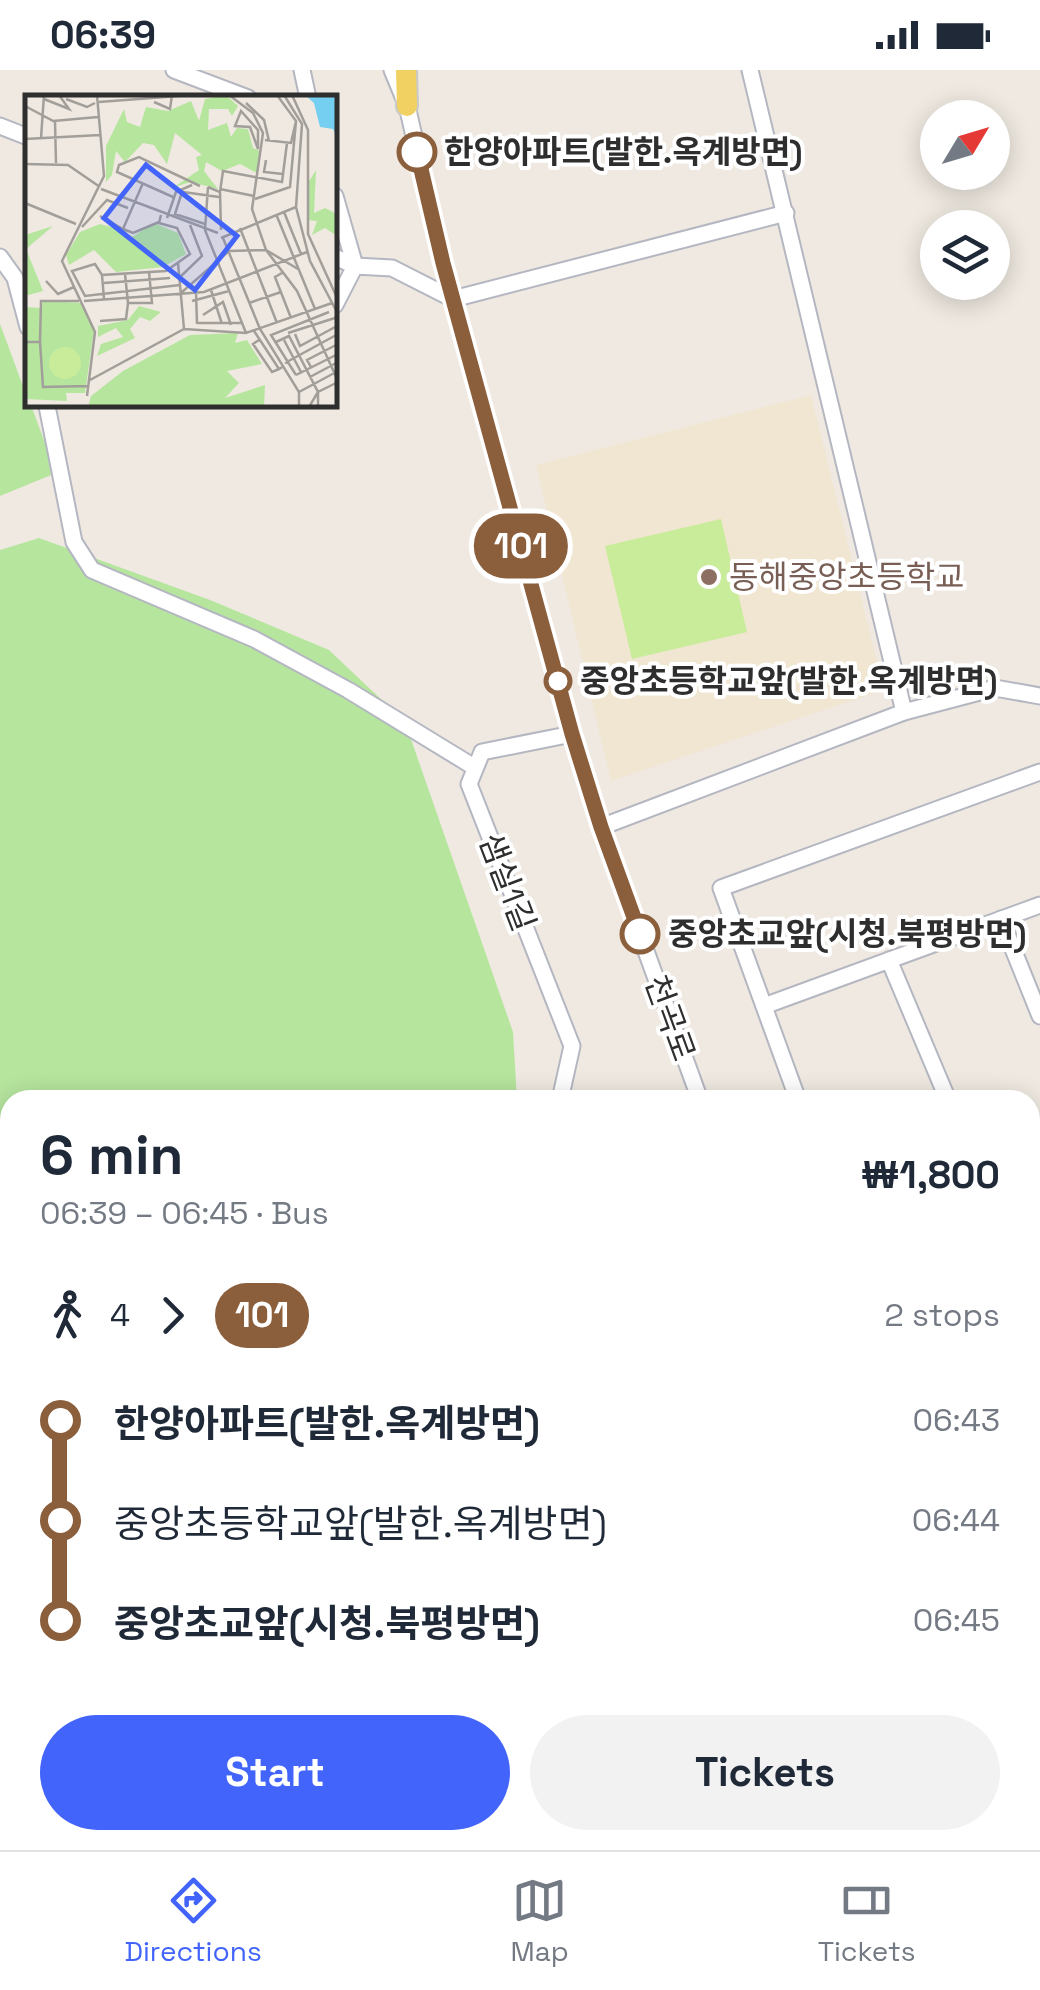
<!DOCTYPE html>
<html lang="en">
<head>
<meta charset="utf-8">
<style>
	body { margin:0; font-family:"Space Grotesk","Noto Sans KR",sans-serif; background:#f2f2f3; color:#1f2937; height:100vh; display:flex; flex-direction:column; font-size:38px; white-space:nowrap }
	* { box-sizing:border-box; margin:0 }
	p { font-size:32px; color:#747a83 }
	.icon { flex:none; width:55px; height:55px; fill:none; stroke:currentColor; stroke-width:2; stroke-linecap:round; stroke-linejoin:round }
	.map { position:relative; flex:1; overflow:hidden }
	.panel { position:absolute; left:0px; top:1020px; width:1040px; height:760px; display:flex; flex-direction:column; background:#fff; border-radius:30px 30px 0 0; box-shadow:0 5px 25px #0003 }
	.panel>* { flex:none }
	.badge { padding:0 20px; border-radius:32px; font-size:35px; line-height:65px }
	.needle { width:65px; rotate:52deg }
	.buttons { position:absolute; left:920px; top:30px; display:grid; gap:20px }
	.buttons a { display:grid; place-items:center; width:90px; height:90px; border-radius:50%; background:#fff; box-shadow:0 5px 25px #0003; font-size:50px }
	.map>.badge { position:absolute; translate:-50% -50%; box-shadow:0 0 0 5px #fff }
	.legs { display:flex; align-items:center; gap:15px; height:110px; padding:0 40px; font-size:32px }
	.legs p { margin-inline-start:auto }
	.head { display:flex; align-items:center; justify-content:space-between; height:170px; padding:0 40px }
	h1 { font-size:55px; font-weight:600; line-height:75px }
	.action { display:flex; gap:20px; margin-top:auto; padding:20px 40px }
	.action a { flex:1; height:115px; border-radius:60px; background:#4264fb; color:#fff; font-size:40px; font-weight:600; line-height:115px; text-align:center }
	.action a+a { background:#f2f2f3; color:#1f2937 }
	ul { padding:0 40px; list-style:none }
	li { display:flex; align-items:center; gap:35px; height:100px; font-size:38px }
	li i { display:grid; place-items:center; width:15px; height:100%; margin:0 12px; background:currentColor }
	li i::after { content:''; width:25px; height:25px; margin:-12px; border:8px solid; border-radius:50%; background:#fff }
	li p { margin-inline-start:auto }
	li:first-child i { background:linear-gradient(#0000 50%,currentColor 0) }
	li:last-child i { background:linear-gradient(currentColor 50%,#0000 0) }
	.status { display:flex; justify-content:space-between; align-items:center; height:70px; padding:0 50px; background:#fff; direction:ltr }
	.status svg { height:28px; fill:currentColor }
	.dock { display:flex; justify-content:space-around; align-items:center; height:140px; border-top:2px solid #e0e1e3; background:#fff; font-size:28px; color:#747a83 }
	.dock a { display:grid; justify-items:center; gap:5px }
	.dock .current { color:#4264fb }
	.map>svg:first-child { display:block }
	.education { fill:#f0e6d1 }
	.green { fill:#b6e59e }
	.pitch { fill:#c9ec9a }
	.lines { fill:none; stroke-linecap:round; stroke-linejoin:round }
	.minor-casing { stroke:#b4b7c1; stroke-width:19 }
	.major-casing { stroke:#c9c9c9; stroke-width:24 }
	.minor { stroke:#fff; stroke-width:15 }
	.major { stroke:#f2d163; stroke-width:20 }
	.line-1-casing { stroke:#fff; stroke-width:22 }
	.line-1 { stroke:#8b5e3c; stroke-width:15 }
	.stop-1-dot { fill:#fff; stroke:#8b5e3c; stroke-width:5 }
	.education-dot { fill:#8d6e63; stroke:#fff; stroke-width:4 }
	.labels { text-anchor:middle; stroke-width:8; stroke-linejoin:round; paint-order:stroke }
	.stop-label { font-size:32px; font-weight:bold; fill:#2e2e2e; stroke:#fff; text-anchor:start }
	.education-label { font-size:32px; fill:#785e54; stroke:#fff; text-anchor:start }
	.street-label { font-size:32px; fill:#2e2e2e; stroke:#fff }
	.inset-road { fill:none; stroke:#a29e99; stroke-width:2.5 }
	.view { fill:#4264fb; fill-opacity:0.15; stroke:#4264fb; stroke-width:5 }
	.inset-edge { fill:none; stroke:#2e2e2e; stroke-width:5 }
</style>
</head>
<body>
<div class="status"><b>06:39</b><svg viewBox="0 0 49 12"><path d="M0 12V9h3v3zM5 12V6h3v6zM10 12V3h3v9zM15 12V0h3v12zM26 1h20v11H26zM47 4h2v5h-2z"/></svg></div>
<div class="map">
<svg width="1040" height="1780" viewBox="0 0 1040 1780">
	<rect width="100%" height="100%" fill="#efe9e1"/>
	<path class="education" d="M 811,325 L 884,620 L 611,711 L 536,395 Z"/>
	<g class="green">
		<path d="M 0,254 L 27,327 L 28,335 L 31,335 L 56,403 L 0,426 Z"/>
		<path d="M 39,468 L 210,530 L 329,580 L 405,652 L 513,962 L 517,1030 L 10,1030 L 10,1199 L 0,1194 L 0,480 Z"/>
	</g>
	<path class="pitch" d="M 721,449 L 747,562 L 632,589 L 605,476 Z"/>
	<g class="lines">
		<g class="minor-casing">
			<g id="minor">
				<path d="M 174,0 L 248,28"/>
				<path d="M 302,0 L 308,28"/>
				<path d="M 392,0 L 404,29"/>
				<path d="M 750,0 L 904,642"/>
				<path d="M 405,27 L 443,193 L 572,664 L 601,757 L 700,1030"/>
				<path d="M 0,56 L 28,67"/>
				<path d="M 335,126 L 355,196"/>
				<path d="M 0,187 L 15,208 L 28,257"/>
				<path d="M 335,187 L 355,196"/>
				<path d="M 335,235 L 355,196 L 392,198 L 453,229 L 786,143"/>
				<path d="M 47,336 L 74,472 L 92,500 L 254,569 L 348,620 L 474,697"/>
				<path d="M 601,757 L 904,642 L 995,618 L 1040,626"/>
				<path d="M 1001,849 L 1040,946"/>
				<path d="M 889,890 L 948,1030"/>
				<path d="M 764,936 L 1040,835"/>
				<path d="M 560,1030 L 572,976 L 469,714 L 482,682 L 572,664"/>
				<path d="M 798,1030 L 721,818 L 1040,702"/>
				<path d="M 1030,1152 L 1040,1146"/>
				<path d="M 0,1271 L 10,1276"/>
				<path d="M 1030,1396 L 1040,1382"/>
				<path d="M 0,1463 L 10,1454"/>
				<path d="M 0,1478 L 10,1480"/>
				<path d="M 1030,1655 L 1040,1660"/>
				<path d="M 0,1665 L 10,1666"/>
				<path d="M 649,1770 L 681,1780"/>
				<path d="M 545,1780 L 550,1770"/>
				<path d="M 803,1780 L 809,1770"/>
			</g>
		</g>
		<g class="major-casing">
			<path id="major" d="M 406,0 L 407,36"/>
		</g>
		<use href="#minor" class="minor"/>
		<use href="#major" class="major"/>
	</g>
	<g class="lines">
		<g class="line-1-casing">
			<path id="line-1" d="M 417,82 L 443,193 L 572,664 L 601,757 L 640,864"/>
		</g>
		<use href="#line-1" class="line-1"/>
	</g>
	<g class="stop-1-dot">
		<circle cx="417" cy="82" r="18"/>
		<circle cx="558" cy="611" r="12"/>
		<circle cx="640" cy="864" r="18"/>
	</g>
	<circle class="education-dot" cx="709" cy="507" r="10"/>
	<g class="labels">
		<g class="stop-label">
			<text x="444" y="93">한양아파트(발한.옥계방면)</text>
			<text x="580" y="622">중앙초등학교앞(발한.옥계방면)</text>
			<text x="668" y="875">중앙초교앞(시청.북평방면)</text>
		</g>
		<g class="education-label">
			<text x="729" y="518">동해중앙초등학교</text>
		</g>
		<g class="street-label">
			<text transform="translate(507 812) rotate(69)" y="11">샘실1길</text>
			<text transform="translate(670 948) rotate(70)" y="11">천곡로</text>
		</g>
	</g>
	<g transform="translate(25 25)">
		<rect width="312" height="312" fill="#efe9e1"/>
		<path d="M 201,0 L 213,11 L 207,21 L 203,14 L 184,14 L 183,35 L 202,28 L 206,42 L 212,33 L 223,34 L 228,53 L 235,56 L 232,78 L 215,69 L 197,76 L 181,67 L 179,76 L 193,94 L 166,87 L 149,92 L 174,75 L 171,62 L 177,60 L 150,38 L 142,69 L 129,50 L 118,48 L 100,67 L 91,56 L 87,80 L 81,87 L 81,51 L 99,14 L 102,27 L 115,32 L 121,12 L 143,16 L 166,6 L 174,26 L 180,4 ZM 291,75 L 289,118 L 300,113 L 312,119 L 312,141 L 300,133 L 287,140 L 292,126 L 283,125 L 283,88 ZM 129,128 L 153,138 L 161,159 L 138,172 L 91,177 L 69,155 L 44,170 L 41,160 L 55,137 L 75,129 L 102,136 L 102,145 ZM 28,131 L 1,154 L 18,196 L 0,201 L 0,140 ZM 18,206 L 56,208 L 69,235 L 60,298 L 41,298 L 42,306 L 0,304 L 0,212 L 17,213 ZM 114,211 L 136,217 L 125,226 L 115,222 L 105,234 L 110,243 L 72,261 L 76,249 L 98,242 L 91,233 L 73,242 L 73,231 L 103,225 ZM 213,238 L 210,248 L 222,245 L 237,269 L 202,276 L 214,288 L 200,303 L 240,290 L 239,312 L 63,312 L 66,301 L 98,276 L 165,240 Z" fill="#b6e59e"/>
		<path d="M24 268a16 16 0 1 1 32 0a16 16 0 1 1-32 0Z" fill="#c9ec9a"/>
		<path d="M 280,0 L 312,0 L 312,43 L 308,34 L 295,32 L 289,8 Z" fill="#75cff0"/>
		<path class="inset-road" d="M 204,0 L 228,18 L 238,38 L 227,114 L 241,155 L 272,196 L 313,286M 259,0 L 277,29 L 271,112 L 285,166 L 313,219M 267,0 L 283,35 L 283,139 L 313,205M 19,4 L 44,14 L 34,0M 41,4 L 62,12 L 70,8M 74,7 L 167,0M 129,7 L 145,14 L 147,0M 221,8 L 239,25 L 244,46M 0,11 L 30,27 L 31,68M 216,16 L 233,35 L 233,54 L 225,32 L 210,31 ZM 28,26 L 73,22M 16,43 L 19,0M 0,44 L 75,40M 240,45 L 266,48 L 271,26M 241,65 L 239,77 L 258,79M 0,69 L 43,70 L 75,92M 183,92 L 180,135 L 221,238M 183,92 L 195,97 L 196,135M 76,94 L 193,138M 195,94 L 229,101M 157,97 L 150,119 L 180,129M 158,97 L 194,102M 195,97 L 198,76 L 257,87 L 262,48M 148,102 L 92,77 L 94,70 L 114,62 L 175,91M 230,104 L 265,92 L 271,26 L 252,0M 0,108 L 51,129M 259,117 L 276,159M 251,119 L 290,214M 75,121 L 98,134 L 118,88M 142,123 L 151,97 L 167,90M 57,132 L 82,105 L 103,113M 215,133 L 252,228M 98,134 L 108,138 L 134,127M 196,143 L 271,112M 198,143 L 235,234 L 274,297 L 274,312M 153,168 L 159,234M 257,178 L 250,182 L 266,223M 100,179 L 103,208 L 127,208 L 124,177M 77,180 L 70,169 L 47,176 L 60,201 L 155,190M 154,183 L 177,161 L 165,130M 21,186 L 33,199 L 49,192M 79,188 L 145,183M 186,195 L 197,229M 157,197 L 204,156 L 241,155 L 273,174M 171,197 L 172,229M 79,204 L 77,180 L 141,176 L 165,159 L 152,133 L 134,128 L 136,120M 59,206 L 179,197 L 282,157M 167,206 L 204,196M 224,208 L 256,197M 178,220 L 198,207 L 206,230M 75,226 L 101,224 L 103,208M 172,228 L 217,228M 229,236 L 254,274 L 259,271M 263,238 L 313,222M 270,239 L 275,251 L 312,231M 234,245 L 228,249 L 247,277 L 254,274M 259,245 L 276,277M 0,247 L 15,247 L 18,292 L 64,291M 15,247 L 16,206 L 54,206M 251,247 L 264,241 L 293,297 L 284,312M 260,268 L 313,239M 286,272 L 282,265 L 313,249M 271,280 L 246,240 L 304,217M 271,280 L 313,259M 285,282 L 313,267M 65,285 L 159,234 L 221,238 L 307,208M 274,297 L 313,276M 62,301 L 70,237 L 37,166 L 79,81 L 72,0M 293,312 L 293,297 L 313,287"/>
		<path class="view" d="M 121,70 L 212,141 L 170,195 L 79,123 Z"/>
		<rect width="312" height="312" class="inset-edge"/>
	</g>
</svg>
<div class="buttons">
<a><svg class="needle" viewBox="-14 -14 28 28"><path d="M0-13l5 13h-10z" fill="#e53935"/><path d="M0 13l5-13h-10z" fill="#747a83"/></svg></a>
<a><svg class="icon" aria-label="layers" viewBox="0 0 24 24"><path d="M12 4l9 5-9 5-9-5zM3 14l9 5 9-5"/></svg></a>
</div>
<b class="badge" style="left:521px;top:476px;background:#8b5e3c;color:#fff">101</b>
<section class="panel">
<div class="head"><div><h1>6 min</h1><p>06:39 – 06:45 · Bus</p></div><b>₩1,800</b></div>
<div class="legs"><svg class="icon" aria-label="walk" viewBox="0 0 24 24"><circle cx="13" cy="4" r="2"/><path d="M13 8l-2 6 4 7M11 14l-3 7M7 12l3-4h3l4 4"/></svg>4<svg class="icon" aria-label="forward" viewBox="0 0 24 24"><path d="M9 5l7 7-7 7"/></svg><b class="badge" style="background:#8b5e3c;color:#fff">101</b><p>2 stops</p></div>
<ul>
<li><i style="color:#8b5e3c"></i><b>한양아파트(발한.옥계방면)</b><p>06:43</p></li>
<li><i style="color:#8b5e3c"></i><span>중앙초등학교앞(발한.옥계방면)</span><p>06:44</p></li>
<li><i style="color:#8b5e3c"></i><b>중앙초교앞(시청.북평방면)</b><p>06:45</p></li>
</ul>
<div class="action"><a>Start</a><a>Tickets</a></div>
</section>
</div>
<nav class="dock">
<a class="current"><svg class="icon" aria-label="directions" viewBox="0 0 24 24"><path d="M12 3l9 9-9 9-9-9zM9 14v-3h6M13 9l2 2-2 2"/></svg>Directions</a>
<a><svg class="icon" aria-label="map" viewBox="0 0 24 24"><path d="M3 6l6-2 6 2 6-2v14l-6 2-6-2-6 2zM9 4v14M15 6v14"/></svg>Map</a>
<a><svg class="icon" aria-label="tickets" viewBox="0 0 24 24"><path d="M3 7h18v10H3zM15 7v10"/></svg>Tickets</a>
</nav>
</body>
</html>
